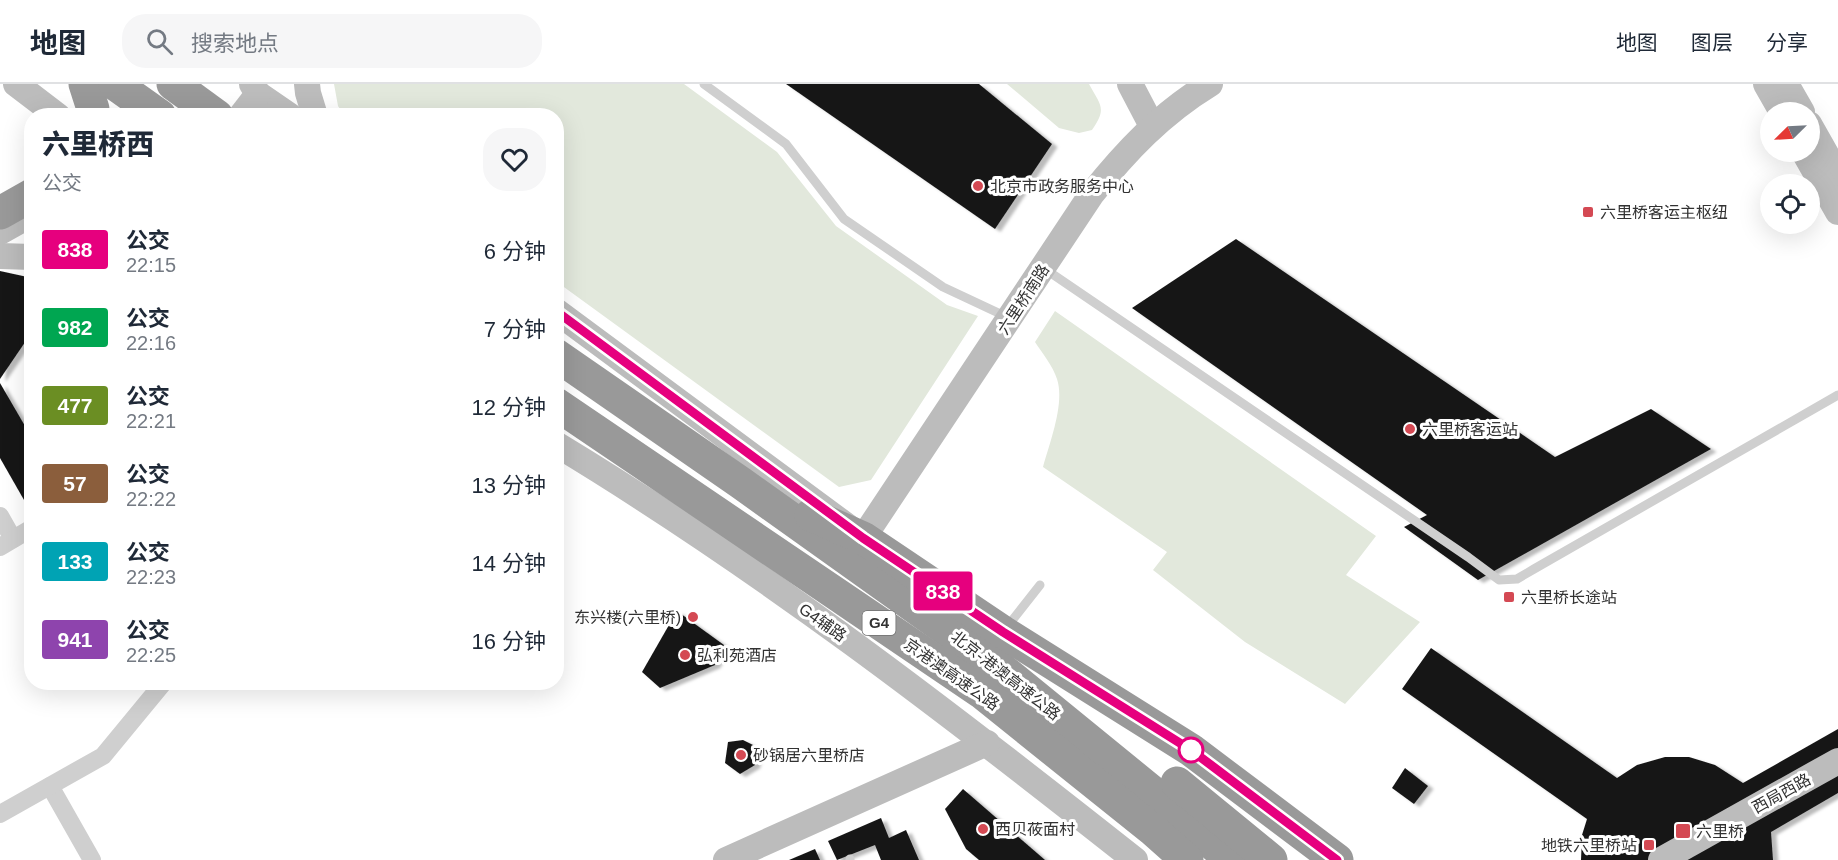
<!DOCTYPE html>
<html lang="zh">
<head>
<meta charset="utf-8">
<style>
	body { margin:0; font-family:Helvetica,"Noto Sans SC",sans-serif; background:#f6f6f7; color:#1f2937; height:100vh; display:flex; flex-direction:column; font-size:22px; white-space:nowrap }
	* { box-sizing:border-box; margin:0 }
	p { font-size:20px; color:#747a83 }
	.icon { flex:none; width:33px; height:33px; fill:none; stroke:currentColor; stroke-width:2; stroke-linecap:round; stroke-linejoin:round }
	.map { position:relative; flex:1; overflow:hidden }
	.sheet { position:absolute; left:24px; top:24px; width:540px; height:582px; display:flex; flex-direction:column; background:#fff; border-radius:24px; box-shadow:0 6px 24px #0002 }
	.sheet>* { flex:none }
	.badge { padding:0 12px; border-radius:4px; font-size:21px; line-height:39px }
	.needle { width:39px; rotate:246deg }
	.buttons { position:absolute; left:1760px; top:18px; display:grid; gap:12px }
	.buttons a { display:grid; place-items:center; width:60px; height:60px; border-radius:50%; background:#fff; box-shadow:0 6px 24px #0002; font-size:30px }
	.map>.badge { position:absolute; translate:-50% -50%; box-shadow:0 0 0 3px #fff }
	.round { display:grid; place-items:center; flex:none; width:63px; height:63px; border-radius:24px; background:#f6f6f7 }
	.headline { display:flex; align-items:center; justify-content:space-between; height:102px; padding:0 18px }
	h1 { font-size:28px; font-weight:800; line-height:45px }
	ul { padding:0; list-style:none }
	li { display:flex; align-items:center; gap:18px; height:78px; padding:0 18px }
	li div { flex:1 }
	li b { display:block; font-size:22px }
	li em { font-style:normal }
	li .badge { min-width:66px; font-weight:700; text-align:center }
	header { display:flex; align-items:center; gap:36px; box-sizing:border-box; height:84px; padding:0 30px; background:#fff; border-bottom:2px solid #e0e1e3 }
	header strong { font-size:28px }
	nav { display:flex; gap:33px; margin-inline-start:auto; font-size:21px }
	.search { width:420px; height:54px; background:#f6f6f7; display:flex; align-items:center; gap:15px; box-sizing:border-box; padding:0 21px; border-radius:24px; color:#747a83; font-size:22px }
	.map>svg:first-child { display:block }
	.green { fill:#e2e8dc }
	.building { fill:#191919; filter:url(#shadow) }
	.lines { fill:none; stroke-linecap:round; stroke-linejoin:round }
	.lane { stroke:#cfcfcf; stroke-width:9 }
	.street { stroke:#cfcfcf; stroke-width:18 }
	.secondary { stroke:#bcbcbc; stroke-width:26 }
	.highway { stroke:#999; stroke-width:33 }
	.line-casing { stroke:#fff; stroke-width:14 }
	.line { stroke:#e6007e; stroke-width:9 }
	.poi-dot { fill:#d44953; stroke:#fff; stroke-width:2 }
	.stop-dot { fill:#fff; stroke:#e6007e; stroke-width:3 }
	.labels { text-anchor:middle; stroke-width:6; stroke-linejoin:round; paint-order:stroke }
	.shield { fill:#fff; stroke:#707070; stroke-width:1.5 }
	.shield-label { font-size:15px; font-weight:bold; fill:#323232 }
	.poi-label { font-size:16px; fill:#323232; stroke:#fff; text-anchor:start }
	.street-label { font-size:16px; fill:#323232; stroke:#fff }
</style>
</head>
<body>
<header>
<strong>地图</strong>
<div class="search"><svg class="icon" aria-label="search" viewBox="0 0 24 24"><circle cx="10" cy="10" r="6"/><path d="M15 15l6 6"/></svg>搜索地点</div>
<nav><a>地图</a><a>图层</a><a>分享</a></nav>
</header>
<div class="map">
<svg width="1838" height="776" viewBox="0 0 1838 776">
	<defs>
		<filter id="shadow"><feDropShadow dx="5.5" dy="3" stdDeviation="1.5" flood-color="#0004"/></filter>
	</defs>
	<rect width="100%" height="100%" fill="#fff"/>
	<g class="green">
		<path d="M 334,0 L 684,0 L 777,68 L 836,142 L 947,221 L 978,232 L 871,396 L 839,403 L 557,198 L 556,32 L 344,31 L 338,22 Z"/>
		<path d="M 1007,0 L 1089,0 C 1101,22 1107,24 1092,46 L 1079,49 L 1059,44 Z"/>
		<path d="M 1055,227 L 1376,452 L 1346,491 L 1420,538 L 1345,620 L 1245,558 L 1153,486 L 1167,468 L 1043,383 C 1050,358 1065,319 1057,295 C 1053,282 1042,269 1035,258 Z"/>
	</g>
	<g class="building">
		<path d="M 786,0 L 979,0 L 1052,60 L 995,145 Z"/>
		<path d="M 1236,155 L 1555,373 L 1651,325 L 1711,365 L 1478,496 L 1404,443 L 1427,431 L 1132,224 Z"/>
		<path d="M 0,187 L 32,194 L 32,248 L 0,295 Z"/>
		<path d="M 0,299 L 32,354 L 32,413 L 24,416 L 0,374 Z"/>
		<path d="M 677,527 L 724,561 L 715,581 L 660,604 L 642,588 Z"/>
		<path d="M 1431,564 L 1617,694 L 1637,681 L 1665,673 L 1689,673 L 1715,681 L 1743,699 L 1838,645 L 1838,709 L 1771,748 L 1773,776 L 1581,776 L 1582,751 L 1587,735 L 1402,605 Z"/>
		<path d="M 743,656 L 757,663 L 755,681 L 740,690 L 725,679 L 728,658 Z"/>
		<path d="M 1405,684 L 1428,702 L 1414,720 L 1392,704 Z"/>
		<path d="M 963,705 L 1045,776 L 979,776 L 966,765 L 945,725 Z"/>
		<path d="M 881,734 L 889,754 L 906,746 L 919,776 L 881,776 L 875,761 L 837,776 L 828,757 Z"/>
		<path d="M 815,765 L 820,776 L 789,776 Z"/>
	</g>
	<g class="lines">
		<g class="lane">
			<path d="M 704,0 L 786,60 L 844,135 L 943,203 L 1007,233"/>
			<path d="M 1045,185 L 1468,473 L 1499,496 L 1517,495 L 1534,485 L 1838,311"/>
			<path d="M 1007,543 L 1040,501"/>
			<path d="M 850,775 L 850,776"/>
		</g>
		<g class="street">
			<path d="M 0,432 L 13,455"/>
			<path d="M 0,463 L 32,444"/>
			<path d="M 50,702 L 92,776"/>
			<path d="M 0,730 L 103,672 L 164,598"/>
		</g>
		<g class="secondary">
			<path d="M 16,0 L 58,32"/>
			<path d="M 252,0 L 258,10 L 290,32"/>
			<path d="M 307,0 L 308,9 L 315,32"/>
			<path d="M 1130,0 L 1152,42"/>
			<path d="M 1766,0 L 1782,28"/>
			<path d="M 1786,0 L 1802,28"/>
			<path d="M 241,32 L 258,10"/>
			<path d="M 1809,40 L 1838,91"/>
			<path d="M 1804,68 L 1838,128"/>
			<path d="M 0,148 L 32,130"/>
			<path d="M 0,172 L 32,173"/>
			<path d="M 556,227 L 863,454 L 1091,111 C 1126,67 1161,30 1210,0"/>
			<path d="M 556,360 C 761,484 948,628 1135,776"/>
			<path d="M 726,776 L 987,659"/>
			<path d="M 1661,776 L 1838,677"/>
		</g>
		<g class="highway">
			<path d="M 85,0 L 93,25 L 93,32"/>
			<path d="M 115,0 L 160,32"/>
			<path d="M 173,0 L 217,32"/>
			<path d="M 0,129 L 32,111"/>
			<path d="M 556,271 L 741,399 L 999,583 L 1172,724 L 1231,776"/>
			<path d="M 556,320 L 981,608 L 1153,746 L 1187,776"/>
			<path d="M 811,431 L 863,454 L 1003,548 L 1191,666 L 1337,776"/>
			<path d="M 1177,699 L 1271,776"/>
		</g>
	</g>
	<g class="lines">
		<g class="line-casing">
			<path id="line" d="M 556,227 L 863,454 L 1003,548 L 1191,666 L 1337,776"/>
		</g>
		<use href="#line" class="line"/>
	</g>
	<g class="poi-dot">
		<circle cx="978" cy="102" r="6"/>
		<rect x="1582" y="122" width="12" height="12" rx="3"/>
		<circle cx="1410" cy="345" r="6"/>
		<rect x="1503" y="507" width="12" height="12" rx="3"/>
		<circle cx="693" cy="533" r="6"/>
		<circle cx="685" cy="571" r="6"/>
		<circle cx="741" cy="671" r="6"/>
		<circle cx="983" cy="745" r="6"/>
		<rect x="1675" y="739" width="16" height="16" rx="3"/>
		<rect x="1643" y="755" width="12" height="12" rx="3"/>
	</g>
	<circle class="stop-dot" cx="1191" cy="666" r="12"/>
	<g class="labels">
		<rect class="shield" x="862.5" y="527" width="33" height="24" rx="4.5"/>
		<g class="shield-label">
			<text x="879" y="544">G4</text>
		</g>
		<g class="poi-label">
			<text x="990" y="108">北京市政务服务中心</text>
			<text x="1600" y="134">六里桥客运主枢纽</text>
			<text x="1422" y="351">六里桥客运站</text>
			<text x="1521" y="519">六里桥长途站</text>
			<text x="681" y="539" text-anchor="end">东兴楼(六里桥)</text>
			<text x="697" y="577">弘利苑酒店</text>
			<text x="753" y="677">砂锅居六里桥店</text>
			<text x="995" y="751">西贝莜面村</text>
			<text x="1696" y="753">六里桥</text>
			<text x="1637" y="767" text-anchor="end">地铁六里桥站</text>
		</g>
		<g class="street-label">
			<text transform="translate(1023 215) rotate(-57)" y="6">六里桥南路</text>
			<text transform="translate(823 538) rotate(35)" y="6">G4辅路</text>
			<text transform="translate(952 590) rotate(35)" y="6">京港澳高速公路</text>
			<text transform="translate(1006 591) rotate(38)" y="6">北京-港澳高速公路</text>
			<text transform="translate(1781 709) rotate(-29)" y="6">西局西路</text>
		</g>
	</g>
</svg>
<div class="buttons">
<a><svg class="needle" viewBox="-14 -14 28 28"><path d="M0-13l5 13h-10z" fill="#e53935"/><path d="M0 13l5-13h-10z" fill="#747a83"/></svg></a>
<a><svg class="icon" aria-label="locate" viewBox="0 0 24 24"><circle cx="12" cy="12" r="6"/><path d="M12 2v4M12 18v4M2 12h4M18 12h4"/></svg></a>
</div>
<b class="badge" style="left:943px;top:507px;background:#e6007e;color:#fff">838</b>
<section class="sheet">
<div class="headline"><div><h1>六里桥西</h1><p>公交</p></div><a class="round"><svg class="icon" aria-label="heart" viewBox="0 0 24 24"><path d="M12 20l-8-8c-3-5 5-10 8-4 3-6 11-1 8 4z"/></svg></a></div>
<ul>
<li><span class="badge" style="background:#e6007e;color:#fff">838</span><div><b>公交</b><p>22:15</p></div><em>6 分钟</em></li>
<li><span class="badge" style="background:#00a651;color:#fff">982</span><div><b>公交</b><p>22:16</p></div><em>7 分钟</em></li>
<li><span class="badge" style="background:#6b8e23;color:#fff">477</span><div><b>公交</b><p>22:21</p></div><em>12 分钟</em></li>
<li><span class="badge" style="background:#8b5e3c;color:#fff">57</span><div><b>公交</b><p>22:22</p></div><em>13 分钟</em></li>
<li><span class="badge" style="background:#00a3b4;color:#fff">133</span><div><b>公交</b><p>22:23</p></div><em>14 分钟</em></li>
<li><span class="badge" style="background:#8e44ad;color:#fff">941</span><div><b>公交</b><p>22:25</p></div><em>16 分钟</em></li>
</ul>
</section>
</div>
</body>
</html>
